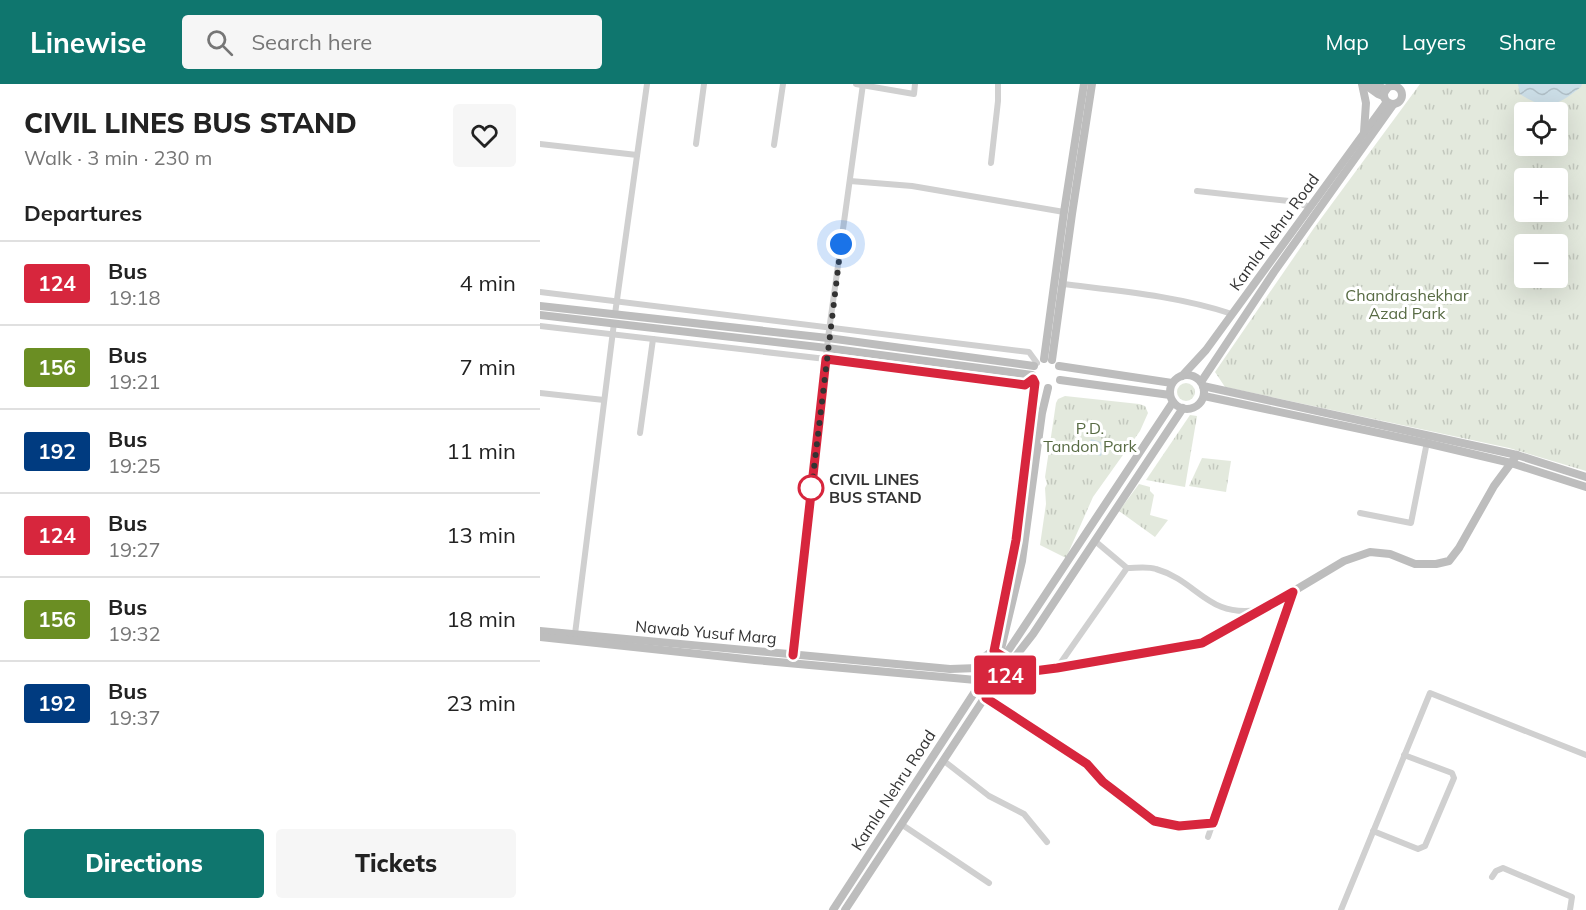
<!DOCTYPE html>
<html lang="en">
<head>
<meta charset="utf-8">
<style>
	body { margin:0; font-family:Mulish,sans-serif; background:#f6f6f6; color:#222; height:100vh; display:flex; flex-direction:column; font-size:22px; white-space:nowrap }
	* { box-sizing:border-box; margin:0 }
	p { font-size:20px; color:#767676 }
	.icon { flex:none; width:33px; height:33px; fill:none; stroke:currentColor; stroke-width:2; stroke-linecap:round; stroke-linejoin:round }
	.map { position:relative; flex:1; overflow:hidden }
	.sheet { display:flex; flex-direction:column; background:#fff; width:540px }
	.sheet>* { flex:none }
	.badge { padding:0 12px; border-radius:4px; font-size:21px; line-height:39px }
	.fabs { position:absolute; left:974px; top:18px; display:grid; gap:12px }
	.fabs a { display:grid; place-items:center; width:54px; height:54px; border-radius:6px; background:#fff; box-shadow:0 6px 24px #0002; font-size:30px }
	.you { position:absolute; width:30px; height:30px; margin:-15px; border:4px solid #fff; border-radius:50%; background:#1a73e8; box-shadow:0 0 0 9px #1a73e833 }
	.map>.badge { position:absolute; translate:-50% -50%; box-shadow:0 0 0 3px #fff }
	h2 { padding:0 24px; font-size:22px; line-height:54px }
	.round { display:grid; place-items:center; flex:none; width:63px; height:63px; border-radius:6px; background:#f6f6f6 }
	.head { display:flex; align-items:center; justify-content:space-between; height:102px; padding:0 24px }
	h1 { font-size:28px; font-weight:800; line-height:45px }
	.button { display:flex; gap:12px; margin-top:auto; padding:12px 24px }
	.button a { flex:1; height:69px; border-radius:6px; background:#0f766e; color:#fff; font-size:24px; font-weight:800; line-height:69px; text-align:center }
	.button a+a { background:#f6f6f6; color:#222 }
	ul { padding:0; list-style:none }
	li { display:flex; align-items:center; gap:18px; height:84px; padding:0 24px; border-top:2px solid #e0e0e0 }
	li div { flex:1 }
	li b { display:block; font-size:22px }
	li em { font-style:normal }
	li .badge { min-width:66px; font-weight:700; text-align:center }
	header { display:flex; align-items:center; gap:36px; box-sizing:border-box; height:84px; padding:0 30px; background:#0f766e; color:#fff }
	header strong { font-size:28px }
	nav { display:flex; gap:33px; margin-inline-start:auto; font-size:21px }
	.search { width:420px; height:54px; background:#f6f6f6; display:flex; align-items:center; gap:15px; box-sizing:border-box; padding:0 21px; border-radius:6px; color:#767676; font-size:22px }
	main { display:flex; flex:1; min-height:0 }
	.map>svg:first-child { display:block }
	.park { fill:url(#park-tufts); fill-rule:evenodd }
	.water { fill:url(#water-waves) }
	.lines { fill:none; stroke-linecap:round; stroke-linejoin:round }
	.street { stroke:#d0d0d0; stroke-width:6 }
	.secondary { stroke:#bdbdbd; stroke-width:8 }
	.line-casing { stroke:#fff; stroke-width:14 }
	.line { stroke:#d7263d; stroke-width:9 }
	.walk { stroke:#333; stroke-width:6; stroke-dasharray:0 10.8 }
	.stop-dot { fill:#fff; stroke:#d7263d; stroke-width:3 }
	.labels { text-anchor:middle; stroke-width:6; stroke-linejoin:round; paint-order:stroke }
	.street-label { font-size:16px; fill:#333; stroke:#fff }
	.park-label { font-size:16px; fill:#586b44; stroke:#fff }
	.stop-label { font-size:16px; font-weight:bold; fill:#333; stroke:#fff; text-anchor:start }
</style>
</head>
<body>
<header>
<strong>Linewise</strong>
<div class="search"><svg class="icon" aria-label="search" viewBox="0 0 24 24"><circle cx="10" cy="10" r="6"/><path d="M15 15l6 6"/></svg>Search here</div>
<nav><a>Map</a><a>Layers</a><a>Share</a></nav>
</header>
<main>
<section class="sheet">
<div class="head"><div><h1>CIVIL LINES BUS STAND</h1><p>Walk · 3 min · 230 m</p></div><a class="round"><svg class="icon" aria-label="heart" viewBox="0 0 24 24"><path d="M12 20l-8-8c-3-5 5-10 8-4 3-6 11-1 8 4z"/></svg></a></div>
<h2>Departures</h2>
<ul>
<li><span class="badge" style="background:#d7263d;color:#fff">124</span><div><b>Bus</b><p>19:18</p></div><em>4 min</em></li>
<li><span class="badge" style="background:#6b8e23;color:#fff">156</span><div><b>Bus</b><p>19:21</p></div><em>7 min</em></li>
<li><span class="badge" style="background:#003b80;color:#fff">192</span><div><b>Bus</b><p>19:25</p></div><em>11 min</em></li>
<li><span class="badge" style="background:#d7263d;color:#fff">124</span><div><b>Bus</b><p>19:27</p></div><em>13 min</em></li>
<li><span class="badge" style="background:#6b8e23;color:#fff">156</span><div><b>Bus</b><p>19:32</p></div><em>18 min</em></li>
<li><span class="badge" style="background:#003b80;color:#fff">192</span><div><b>Bus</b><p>19:37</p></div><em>23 min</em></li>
</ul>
<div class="button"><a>Directions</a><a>Tickets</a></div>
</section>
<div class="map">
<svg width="1046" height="826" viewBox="0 0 1046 826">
	<defs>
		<pattern id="park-tufts" width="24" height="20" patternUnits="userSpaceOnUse" patternTransform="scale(1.5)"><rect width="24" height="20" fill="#e3e9dd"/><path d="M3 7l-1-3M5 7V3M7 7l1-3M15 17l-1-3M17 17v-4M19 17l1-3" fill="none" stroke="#c3c8be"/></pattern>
		<pattern id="water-waves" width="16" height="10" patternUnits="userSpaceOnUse" patternTransform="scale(1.5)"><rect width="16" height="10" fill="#ccdee7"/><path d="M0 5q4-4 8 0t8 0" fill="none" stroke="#b0bfc7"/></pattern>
	</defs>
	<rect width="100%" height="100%" fill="#fff"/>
	<g class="park">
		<path d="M 880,0 L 1046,0 L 1046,387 L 969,364 L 685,303 L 675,288 L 774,144 ZM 984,28 L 1017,28 L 1017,62 L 984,62 ZM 984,94 L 1017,94 L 1017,128 L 984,128 ZM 984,160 L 1017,160 L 1017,194 L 984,194 Z"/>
		<circle cx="646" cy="308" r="9"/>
		<path d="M 525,312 L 599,320 L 605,322 L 608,329 L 600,347 L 553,413 L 526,474 L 500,461 L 506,420 L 505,404 L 507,400 L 505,393 L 516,319 L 518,315 Z"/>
		<path d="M 650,331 L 657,332 L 645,403 L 606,396 Z"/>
		<path d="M 662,374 L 691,377 L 686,408 L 649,402 Z"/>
		<path d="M 599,400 L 610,403 L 610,407 L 614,411 L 610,431 L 628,436 L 615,453 L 579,427 Z"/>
	</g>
	<g class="water">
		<path d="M 978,0 L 1042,0 L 1041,3 C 1018,21 1007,28 980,10 Z"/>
		<path d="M 551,355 L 564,359 L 561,372 L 547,368 Z"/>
	</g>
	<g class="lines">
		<g class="street">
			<path d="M 316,0 L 374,10 L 375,0"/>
			<path d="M 0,60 L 97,71"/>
			<path d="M 156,60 L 164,0"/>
			<path d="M 234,61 L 243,0"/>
			<path d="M 451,79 L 458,17 L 458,0"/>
			<path d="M 310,97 L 372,102 L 524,128"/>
			<path d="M 657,107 L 749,117 L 771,123"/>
			<path d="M 523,200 C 579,207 638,212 692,230"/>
			<path d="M 0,208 L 489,268 L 497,279"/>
			<path d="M 75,230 L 107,0"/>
			<path d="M 0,242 L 286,275 L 485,301 L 493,295"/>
			<path d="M 0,309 L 64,316"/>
			<path d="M 100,349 L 113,255"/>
			<path d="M 820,429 L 871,439 L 887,358"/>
			<path d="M 587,484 C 596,484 607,482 616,485 C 658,497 667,534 718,526"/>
			<path d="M 35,550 L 74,239"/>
			<path d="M 253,571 L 288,254 L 323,0"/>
			<path d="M 517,584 L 587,484 L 555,457"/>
			<path d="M 446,614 L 547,680 L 563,698 L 613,737 L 639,742 L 673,739"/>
			<path d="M 404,677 L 449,712 L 484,730 L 507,758"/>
			<path d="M 361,740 L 449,799"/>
			<path d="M 833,747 L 878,765 L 885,762 L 914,694 L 912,689 L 864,671"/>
			<path d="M 668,753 L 753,508"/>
			<path d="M 952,793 L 956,787 L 963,784 L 1032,813 L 1030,826"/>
			<path d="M 801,826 L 890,609 L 1046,671"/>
		</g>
		<g class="secondary">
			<path d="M 822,0 L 826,19 L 824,48"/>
			<path d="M 824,0 L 838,10 L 843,12"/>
			<path d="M 835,0 L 846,6"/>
			<circle cx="853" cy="11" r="9"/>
			<path d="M 0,222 L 288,254 L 494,282"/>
			<path d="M 0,231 L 287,264 L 492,291"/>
			<path d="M 504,275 L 524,128 L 544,0"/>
			<path d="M 512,276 L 532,130 L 552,0"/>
			<path d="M 519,282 L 632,299"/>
			<circle cx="647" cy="308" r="17"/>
			<path d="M 642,292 L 666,266 L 846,19"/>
			<path d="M 520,296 L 630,311"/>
			<path d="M 661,298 L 734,188 L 853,21"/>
			<path d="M 663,302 L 977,371 L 1046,393"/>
			<path d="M 664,312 L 886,359 L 971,379 L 1046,403"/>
			<path d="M 0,547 L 410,585 L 438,584"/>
			<path d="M 0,553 L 215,576 L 436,596"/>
			<path d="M 454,567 L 476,456 L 496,299"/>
			<path d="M 454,567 L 464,573 C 469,587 459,598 449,607 L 444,607 L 438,603 C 432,590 440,572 454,567 Z"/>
			<path d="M 460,569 L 482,477 L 502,329 L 508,304"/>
			<path d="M 464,573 L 633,318"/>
			<path d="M 465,586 L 493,550 L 643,324"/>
			<path d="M 463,591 L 517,584 L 662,559 L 702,538 L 804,477 L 830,468 L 850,470 L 875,480 L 896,480 L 909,477 L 919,464 L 954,402 L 977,371"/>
			<path d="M 293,826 L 438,603"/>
			<path d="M 305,826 L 449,607"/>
		</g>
	</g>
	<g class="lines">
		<g class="line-casing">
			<path id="line" d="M 253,571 L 286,275 L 485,301 L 493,295 L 495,299 L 476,456 L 454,567 L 464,573 L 466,579 L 463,591 L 517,584 L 662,559 L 753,508 L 673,739 L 639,742 L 614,737 L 563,698 L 547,680 L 446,614"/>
		</g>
		<use href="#line" class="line"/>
		<path class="walk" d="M 271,404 L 271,409 L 301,160"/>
	</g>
	<circle class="stop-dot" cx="271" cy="404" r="12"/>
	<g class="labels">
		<g class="street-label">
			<text transform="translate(734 148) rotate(-54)" y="6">Kamla Nehru Road</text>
			<text transform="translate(166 548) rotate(5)" y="6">Nawab Yusuf Marg</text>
			<text transform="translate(353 706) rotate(-57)" y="6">Kamla Nehru Road</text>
		</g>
		<g class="park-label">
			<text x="867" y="217">Chandrashekhar<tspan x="867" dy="18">Azad Park</tspan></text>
			<text x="550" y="350">P.D.<tspan x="550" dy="18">Tandon Park</tspan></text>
		</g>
		<g class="stop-label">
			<text x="289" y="401">CIVIL LINES<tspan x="289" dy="18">BUS STAND</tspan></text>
		</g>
	</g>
</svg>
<div class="fabs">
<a><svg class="icon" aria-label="locate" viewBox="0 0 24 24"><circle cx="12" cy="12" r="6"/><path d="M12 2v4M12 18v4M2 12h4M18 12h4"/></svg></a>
<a>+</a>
<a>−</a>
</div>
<div class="you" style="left:301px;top:160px"></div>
<b class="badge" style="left:465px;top:591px;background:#d7263d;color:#fff">124</b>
</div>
</main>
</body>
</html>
